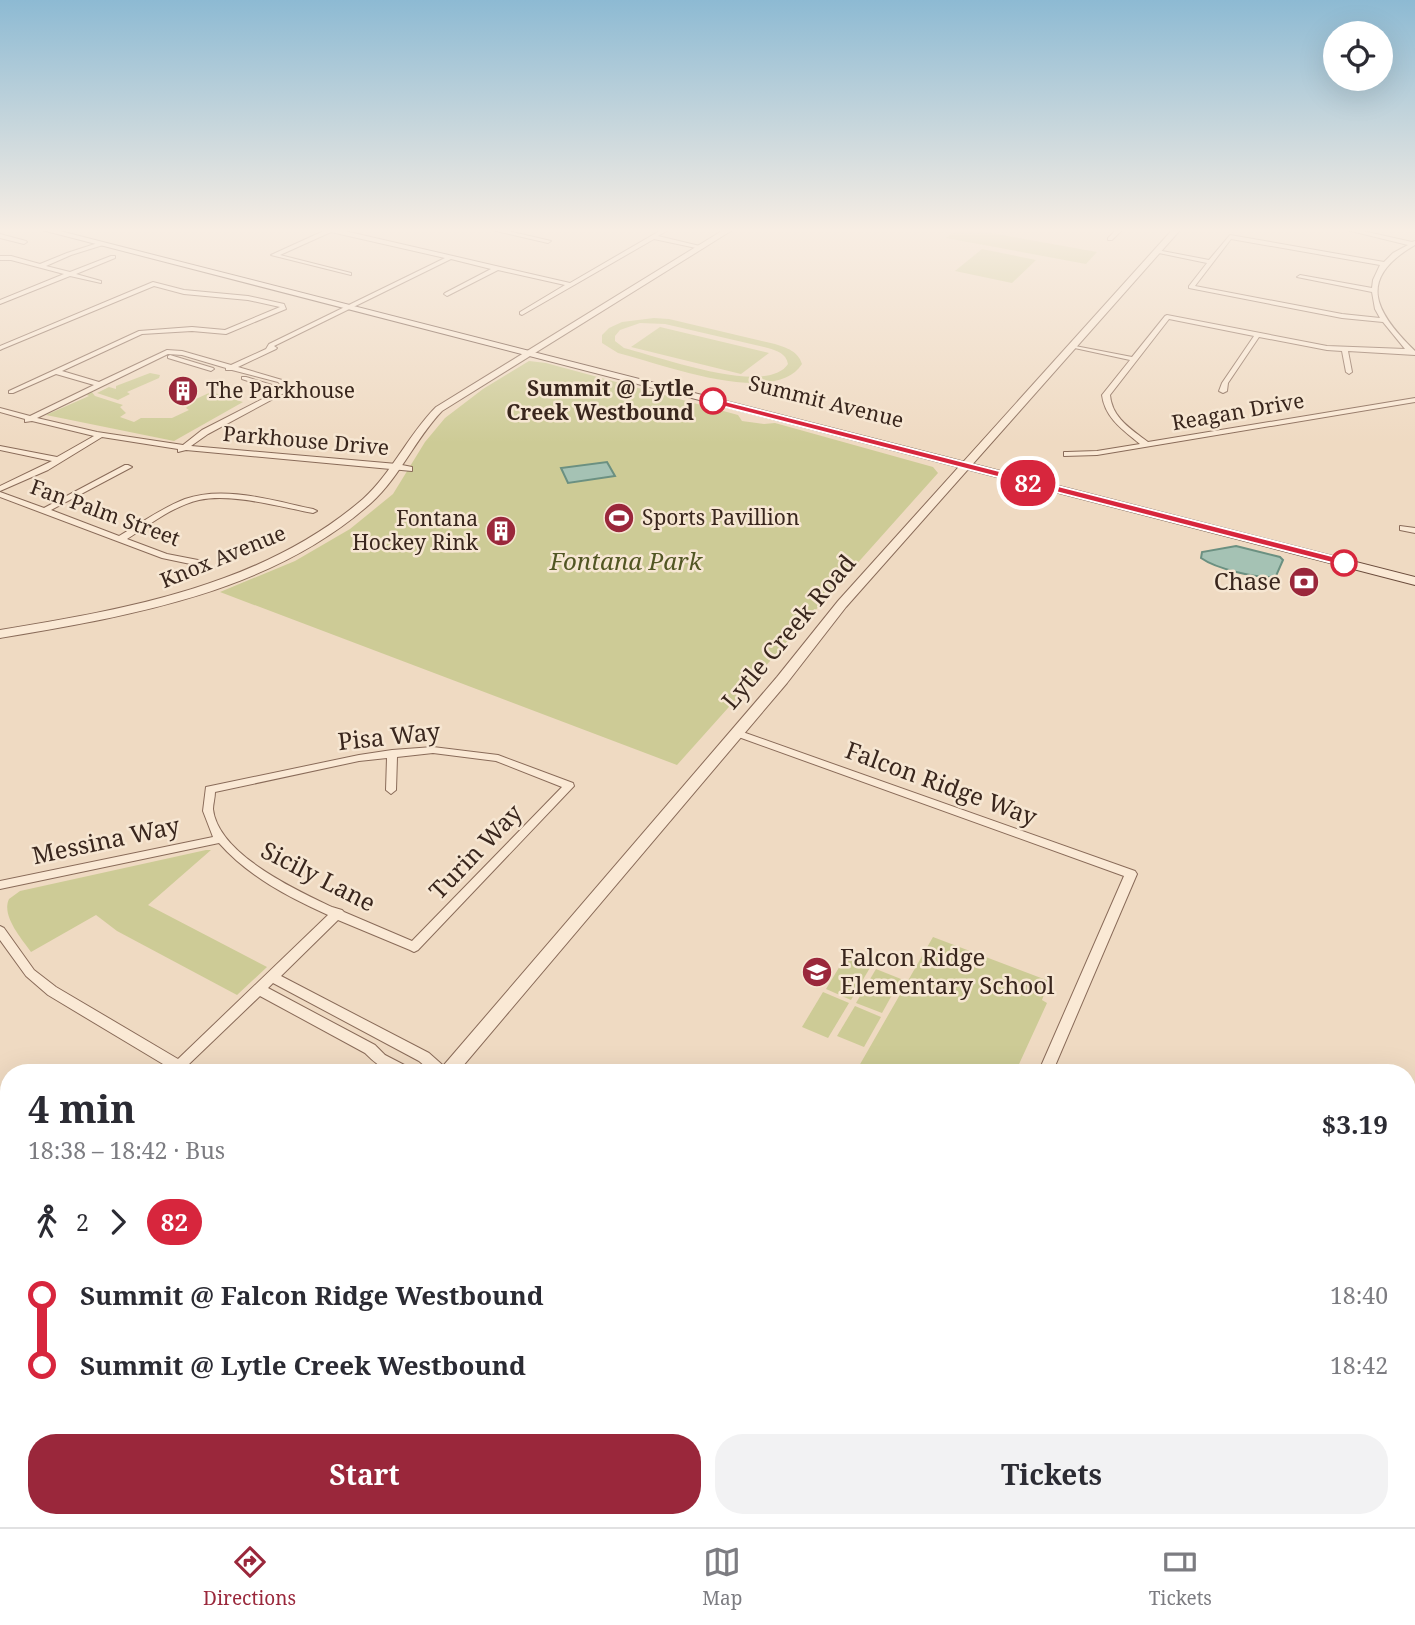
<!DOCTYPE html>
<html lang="en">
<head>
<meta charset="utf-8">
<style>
	body { margin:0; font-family:"Noto Serif",serif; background:#f2f2f3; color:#2b2b33; height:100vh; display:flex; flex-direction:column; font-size:26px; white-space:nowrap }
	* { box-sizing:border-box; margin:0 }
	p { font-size:23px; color:#7c7c81 }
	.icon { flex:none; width:38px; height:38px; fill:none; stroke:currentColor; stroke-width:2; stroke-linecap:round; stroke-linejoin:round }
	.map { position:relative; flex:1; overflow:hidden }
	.details { position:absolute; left:0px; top:1064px; width:1416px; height:464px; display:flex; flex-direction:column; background:#fff; border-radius:28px 28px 0 0; box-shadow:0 7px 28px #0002 }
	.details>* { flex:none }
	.badge { padding:0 14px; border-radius:23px; font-size:24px; line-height:46px }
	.tools { position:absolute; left:1323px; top:21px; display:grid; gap:14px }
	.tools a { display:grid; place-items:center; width:70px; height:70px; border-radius:50%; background:#fff; box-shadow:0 7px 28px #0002; font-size:35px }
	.map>.badge { position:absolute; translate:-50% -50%; box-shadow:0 0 0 4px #fff }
	.legs { display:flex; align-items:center; gap:10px; height:77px; padding:0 28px; font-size:23px }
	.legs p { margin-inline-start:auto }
	.overview { display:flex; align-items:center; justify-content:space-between; height:119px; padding:0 28px }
	h1 { font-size:38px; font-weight:700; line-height:52px }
	.action { display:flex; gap:14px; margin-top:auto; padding:14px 28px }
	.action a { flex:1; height:80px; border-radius:28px; background:#9a273b; color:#fff; font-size:28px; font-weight:700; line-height:80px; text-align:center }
	.action a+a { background:#f2f2f3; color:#2b2b33 }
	ul { padding:0 28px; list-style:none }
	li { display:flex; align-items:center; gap:24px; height:70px; font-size:26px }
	li i { display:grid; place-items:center; width:10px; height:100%; margin:0 9px; background:currentColor }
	li i::after { content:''; width:18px; height:18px; margin:-9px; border:5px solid; border-radius:50%; background:#fff }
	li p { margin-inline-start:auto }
	li:first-child i { background:linear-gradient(#0000 50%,currentColor 0) }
	li:last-child i { background:linear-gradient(currentColor 50%,#0000 0) }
	.dock { display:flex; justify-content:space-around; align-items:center; height:98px; border-top:2px solid #e1e1e2; background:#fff; font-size:19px; color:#7c7c81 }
	.dock a { display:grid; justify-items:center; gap:4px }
	.dock .active { color:#9a273b }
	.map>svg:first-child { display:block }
	.green { fill:#cdcb96; fill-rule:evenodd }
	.water { fill:#a5c2b4; stroke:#6b9081; stroke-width:2 }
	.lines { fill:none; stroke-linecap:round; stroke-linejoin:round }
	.minor-casing { stroke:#896b59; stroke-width:2 }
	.tertiary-casing { stroke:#896b59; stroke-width:2 }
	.secondary-casing { stroke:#6b4c3c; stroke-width:2 }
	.minor { fill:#fae9d5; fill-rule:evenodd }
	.tertiary { fill:#fae9d5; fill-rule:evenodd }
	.secondary { fill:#fae9d5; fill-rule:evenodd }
	.line-1 { fill:#d7263d; stroke:#fff; stroke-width:2 }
	.stop-1-dot { fill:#fff; stroke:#d7263d; stroke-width:3.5 }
	.labels { text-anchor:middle; stroke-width:5; stroke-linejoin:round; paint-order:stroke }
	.far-stop-label { font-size:21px; font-weight:bold; fill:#39261d; stroke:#f6e6d2; text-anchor:end }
	.far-poi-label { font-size:21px; fill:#39261d; stroke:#f6e6d2; text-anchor:start }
	.far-street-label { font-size:21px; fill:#39261d; stroke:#f6e6d2 }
	.park-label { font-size:24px; font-style:italic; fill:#515623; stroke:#f6e6d2 }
	.poi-label { font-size:24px; fill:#39261d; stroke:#f6e6d2; text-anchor:end }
	.street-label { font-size:24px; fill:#39261d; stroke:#f6e6d2 }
</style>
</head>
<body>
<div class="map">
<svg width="1415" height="1527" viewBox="0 0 1415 1527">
	<rect width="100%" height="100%" fill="#efdac2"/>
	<g class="green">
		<path d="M 957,229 L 969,229 L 1097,252 L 1086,264 L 946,238 Z"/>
		<path d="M 982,249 L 1036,260 L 1012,283 L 955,271 Z"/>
		<path d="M 654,318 L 669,319 L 775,344 C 787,348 798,351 802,364 C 774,408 659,363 618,353 L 602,343 L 602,335 L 609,328 L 622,322 ZM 640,323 L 665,324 L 768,348 C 777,351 786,353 788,364 C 767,397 657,356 624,348 L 615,341 L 615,336 L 620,330 Z"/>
		<path d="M 660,327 L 769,353 L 741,374 L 631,347 Z"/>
		<path d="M 529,361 L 546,363 L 738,415 L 742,421 L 764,424 L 775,423 L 933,467 L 938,473 L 677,765 L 220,592 L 295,561 L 350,529 L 393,494 L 425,442 L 445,418 L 483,389 Z"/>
		<path d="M 150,373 L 160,375 L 159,378 L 127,392 L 130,394 L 118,400 L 97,393 L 109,387 L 116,389 L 116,386 Z"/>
		<path d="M 91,391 L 95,396 L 123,405 L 120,407 L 126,413 L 120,417 L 134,422 L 141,418 L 172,418 L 189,410 L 186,408 L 188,406 L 183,405 L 211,392 L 243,402 L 174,441 L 46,415 L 89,396 L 85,394 Z"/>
		<path d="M 206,850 L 211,850 L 148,905 L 267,967 L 237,995 L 117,931 L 96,915 L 31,952 C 22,939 1,916 9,899 L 20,891 Z"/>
		<path d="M 933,937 L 1049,981 L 1042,1000 L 1047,1003 L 1015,1073 L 855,1073 Z"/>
		<path d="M 846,956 L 871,966 L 851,1000 L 826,989 Z"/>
		<path d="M 876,969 L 901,979 L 882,1013 L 856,1003 Z"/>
		<path d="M 823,992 L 849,1003 L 828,1038 L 802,1027 Z"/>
		<path d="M 855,1006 L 881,1017 L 864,1047 L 837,1036 Z"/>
	</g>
	<g class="water">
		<path d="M 607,462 L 615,476 L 568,483 L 561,468 Z"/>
		<path d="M 1236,546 L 1280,557 L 1283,560 L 1276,576 C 1259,580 1215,568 1201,558 L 1202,552 Z"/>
	</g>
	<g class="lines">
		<g class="minor-casing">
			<g id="minor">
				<path d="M 328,229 L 336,229 L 570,283 L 663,229 L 670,229 L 658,236 L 704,247 L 701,249 L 654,239 L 522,315 L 520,314 L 520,312 L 565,285 L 498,270 L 447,296 L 444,294 L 445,293 L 491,269 L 451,259 L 274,346 L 277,348 L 276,349 L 238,367 L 282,380 L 290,386 L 286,392 L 208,434 L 191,446 L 397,464 L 412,467 L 412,471 L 186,450 L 178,452 L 178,449 L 102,437 L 48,470 L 0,491 L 0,486 L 52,461 L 0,450 L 0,446 L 57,457 L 94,436 L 32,421 L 25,422 L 25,419 L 0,412 L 0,408 L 30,416 L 94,385 L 56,374 L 13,393 L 9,393 L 9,391 L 139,331 L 192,327 L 225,330 L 280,307 L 248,300 L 184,294 L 154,286 L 2,349 L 0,350 L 0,346 L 153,282 L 184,290 L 248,296 L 284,304 L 286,309 L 226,334 L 192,331 L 142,334 L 62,371 L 99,382 L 167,350 L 182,351 L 231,365 L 266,349 L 269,344 L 445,258 L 331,232 L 280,255 L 351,273 L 351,275 L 271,255 ZM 168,354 L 182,355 L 226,368 L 226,370 L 232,370 L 278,382 L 283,387 L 282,388 L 246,377 L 242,377 L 242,379 L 278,391 L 202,430 L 183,445 L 97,432 L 37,418 Z"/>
				<path d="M 488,229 L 499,229 L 551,241 L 548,243 Z"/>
				<path d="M 1117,229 L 1123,229 L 1112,240 L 1108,240 L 1108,238 Z"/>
				<path d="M 1343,229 L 1354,229 L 1412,242 L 1415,241 L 1415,245 C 1356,279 1375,312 1415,351 L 1415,355 L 1348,351 L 1352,372 L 1349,374 L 1346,372 L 1342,351 L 1327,350 L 1259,337 L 1228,383 L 1227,391 L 1223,393 L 1219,391 L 1222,383 L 1254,336 L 1169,319 L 1110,395 C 1112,418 1131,429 1148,442 L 1415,398 L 1415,402 L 1097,455 L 1064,456 L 1064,452 L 1067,452 L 1097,451 L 1140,444 C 1123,430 1105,418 1102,395 L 1130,360 L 1070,347 L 1070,345 L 1132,357 L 1165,316 L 1167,315 L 1327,346 L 1405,349 L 1383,322 L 1342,318 L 1189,288 L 1189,286 L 1207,263 L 1154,252 L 1157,250 L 1209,260 L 1230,235 L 1384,262 L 1393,253 L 1408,245 ZM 1231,239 L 1380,265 L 1373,280 L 1372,288 L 1300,275 L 1297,277 L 1372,292 L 1375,309 L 1380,318 L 1342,314 L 1195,286 Z"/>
				<path d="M 0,234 L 26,241 L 27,242 L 24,244 L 0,238 Z"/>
				<path d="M 101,242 L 104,244 L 103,245 L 71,255 L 46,266 L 70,272 L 111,256 L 115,256 L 115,258 L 76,274 L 101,281 L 101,283 L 70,276 L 0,304 L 0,300 L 64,274 L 11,260 L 0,260 L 0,256 L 11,256 L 40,264 L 67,253 Z"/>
				<path d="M 170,355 L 213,368 L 214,369 L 211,371 L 168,358 L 168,356 Z"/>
				<path d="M 125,465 L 128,465 L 132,467 L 51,510 L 119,536 C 141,523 162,508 185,499 C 225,485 273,501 313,509 L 317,511 L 313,513 C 280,507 233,493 199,500 C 173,506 149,525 127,539 L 167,554 L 203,561 L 203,565 L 200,566 L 162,558 L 0,497 L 0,492 L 44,508 Z"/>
				<path d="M 1400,526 L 1415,528 L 1415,533 L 1400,530 Z"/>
				<path d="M 737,730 L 1135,871 L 1137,874 L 1052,1073 L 1038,1073 L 1124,876 L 733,735 L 732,733 Z"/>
				<path d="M 433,747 L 498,755 L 573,783 L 574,786 L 418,950 L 414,952 L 410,950 L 338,920 L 281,976 L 429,1053 L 447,1069 L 449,1073 L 433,1073 L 419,1061 L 273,983 L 268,988 L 375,1045 L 385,1055 L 412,1069 L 414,1073 C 390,1073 382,1070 365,1053 L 260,996 L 188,1065 L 195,1069 L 197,1073 L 178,1073 L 48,995 L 26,976 L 0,940 L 0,926 L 4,928 L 34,970 L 56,987 L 178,1059 L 328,915 C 288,897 248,876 219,843 L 0,889 L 0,881 L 213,837 L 203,811 L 206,787 L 359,755 L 392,750 ZM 433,753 L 496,761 L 562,787 L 412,941 L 344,912 L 342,910 L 332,907 C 296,890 218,854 213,809 C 213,804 215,798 215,792 L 359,761 L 387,758 L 386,790 L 391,794 L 396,790 L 397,757 Z"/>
				<path d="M 0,1185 L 9,1190 L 9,1205 L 0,1200 Z"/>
				<path d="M 43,1519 L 64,1519 L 60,1527 L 39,1527 Z"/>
			</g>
		</g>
		<g class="tertiary-casing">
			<g id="tertiary">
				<path d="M 725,229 L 734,229 L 442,411 C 415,439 400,477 371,503 C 270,593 129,616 0,638 L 0,630 C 127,609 262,586 363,499 C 392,473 408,435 436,407 Z"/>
				<path d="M 1173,229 L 1181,229 L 846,607 L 787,683 L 457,1073 L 437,1073 L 777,677 L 838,601 Z"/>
			</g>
		</g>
		<g class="secondary-casing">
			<path id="secondary" d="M 38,229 L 52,229 L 1415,577 L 1415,585 Z"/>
		</g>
		<use href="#minor" class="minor"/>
		<use href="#tertiary" class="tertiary"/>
		<use href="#secondary" class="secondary"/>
	</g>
	<linearGradient id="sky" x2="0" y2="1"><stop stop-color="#8dbad3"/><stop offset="0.52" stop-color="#f8eee4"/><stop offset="1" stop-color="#f8eee4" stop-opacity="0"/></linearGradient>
	<rect width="1415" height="443" fill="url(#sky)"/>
	<path class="line-1" d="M 713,398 L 1348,560 L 1349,563 L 1340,565 L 710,403 L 708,401 Z"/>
	<defs>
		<g id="building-disc" transform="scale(1.575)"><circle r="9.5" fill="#9a273b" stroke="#f6e6d2"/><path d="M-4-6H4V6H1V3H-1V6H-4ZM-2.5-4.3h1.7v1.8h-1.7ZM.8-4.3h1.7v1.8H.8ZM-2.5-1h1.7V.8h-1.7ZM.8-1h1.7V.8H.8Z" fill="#fff"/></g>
		<g id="stadium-disc" transform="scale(1.575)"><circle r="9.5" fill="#9a273b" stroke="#f6e6d2"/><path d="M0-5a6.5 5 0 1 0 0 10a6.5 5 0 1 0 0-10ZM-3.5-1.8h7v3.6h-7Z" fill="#fff"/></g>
		<g id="bank-disc" transform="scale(1.575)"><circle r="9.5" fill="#9a273b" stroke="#f6e6d2"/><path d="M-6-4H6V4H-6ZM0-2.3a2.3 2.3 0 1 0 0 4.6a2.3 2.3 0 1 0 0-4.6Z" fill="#fff"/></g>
		<g id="school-disc" transform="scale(1.575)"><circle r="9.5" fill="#9a273b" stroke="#f6e6d2"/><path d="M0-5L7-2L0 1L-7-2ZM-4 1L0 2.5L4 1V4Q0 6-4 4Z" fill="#fff"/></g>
	</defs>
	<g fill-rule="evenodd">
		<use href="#building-disc" x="183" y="391"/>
		<use href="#stadium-disc" x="619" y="518"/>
		<use href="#building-disc" x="501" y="531"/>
		<use href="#bank-disc" x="1304" y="582"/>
		<use href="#school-disc" x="817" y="972"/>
	</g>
	<g class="stop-1-dot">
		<circle cx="713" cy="401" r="12"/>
		<circle cx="1344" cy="563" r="12"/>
	</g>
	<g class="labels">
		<g class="far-stop-label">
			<text x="694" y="396">Summit @ Lytle<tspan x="694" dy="24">Creek Westbound</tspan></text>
		</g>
		<g class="far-poi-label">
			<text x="206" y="398">The Parkhouse</text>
			<text x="642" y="525">Sports Pavillion</text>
			<text x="478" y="526" text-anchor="end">Fontana<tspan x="478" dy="24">Hockey Rink</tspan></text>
		</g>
		<g class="far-street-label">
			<text transform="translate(826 402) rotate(14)" y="7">Summit Avenue</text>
			<text transform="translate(1238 412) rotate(-10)" y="7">Reagan Drive</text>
			<text transform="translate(306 441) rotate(5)" y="7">Parkhouse Drive</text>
			<text transform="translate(105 513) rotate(20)" y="7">Fan Palm Street</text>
			<text transform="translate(223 557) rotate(-22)" y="7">Knox Avenue</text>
		</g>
		<g class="park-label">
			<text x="626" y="570">Fontana Park</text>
		</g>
		<g class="poi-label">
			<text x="1281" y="590">Chase</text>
			<text x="840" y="966" text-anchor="start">Falcon Ridge<tspan x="840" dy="28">Elementary School</tspan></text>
		</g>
		<g class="street-label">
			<text transform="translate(789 632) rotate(-50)" y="8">Lytle Creek Road</text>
			<text transform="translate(389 737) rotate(-6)" y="8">Pisa Way</text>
			<text transform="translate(941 784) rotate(20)" y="8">Falcon Ridge Way</text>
			<text transform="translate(106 841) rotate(-12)" y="8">Messina Way</text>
			<text transform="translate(476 852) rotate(-46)" y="8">Turin Way</text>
			<text transform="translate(318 877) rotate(27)" y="8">Sicily Lane</text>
		</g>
	</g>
</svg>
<div class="tools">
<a><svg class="icon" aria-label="locate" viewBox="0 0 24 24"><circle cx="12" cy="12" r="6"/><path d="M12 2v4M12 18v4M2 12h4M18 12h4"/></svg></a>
</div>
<b class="badge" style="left:1028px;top:483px;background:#d7263d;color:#fff">82</b>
<section class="details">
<div class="overview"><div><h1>4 min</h1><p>18:38 – 18:42 · Bus</p></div><b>$3.19</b></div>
<div class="legs"><svg class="icon" aria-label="walk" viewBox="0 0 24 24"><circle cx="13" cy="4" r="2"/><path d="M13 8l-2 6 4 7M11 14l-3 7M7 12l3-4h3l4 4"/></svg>2<svg class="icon" aria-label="forward" viewBox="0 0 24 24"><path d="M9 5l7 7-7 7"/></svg><b class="badge" style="background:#d7263d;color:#fff">82</b></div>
<ul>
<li><i style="color:#d7263d"></i><b>Summit @ Falcon Ridge Westbound</b><p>18:40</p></li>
<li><i style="color:#d7263d"></i><b>Summit @ Lytle Creek Westbound</b><p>18:42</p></li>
</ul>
<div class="action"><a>Start</a><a>Tickets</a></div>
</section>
</div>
<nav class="dock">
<a class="active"><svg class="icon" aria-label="directions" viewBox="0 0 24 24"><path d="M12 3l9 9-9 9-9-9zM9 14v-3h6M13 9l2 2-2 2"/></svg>Directions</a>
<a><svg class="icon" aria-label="map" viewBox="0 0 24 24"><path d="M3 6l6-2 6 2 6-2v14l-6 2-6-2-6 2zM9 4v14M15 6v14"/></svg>Map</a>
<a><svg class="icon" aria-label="tickets" viewBox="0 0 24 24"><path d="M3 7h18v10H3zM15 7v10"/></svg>Tickets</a>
</nav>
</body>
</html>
